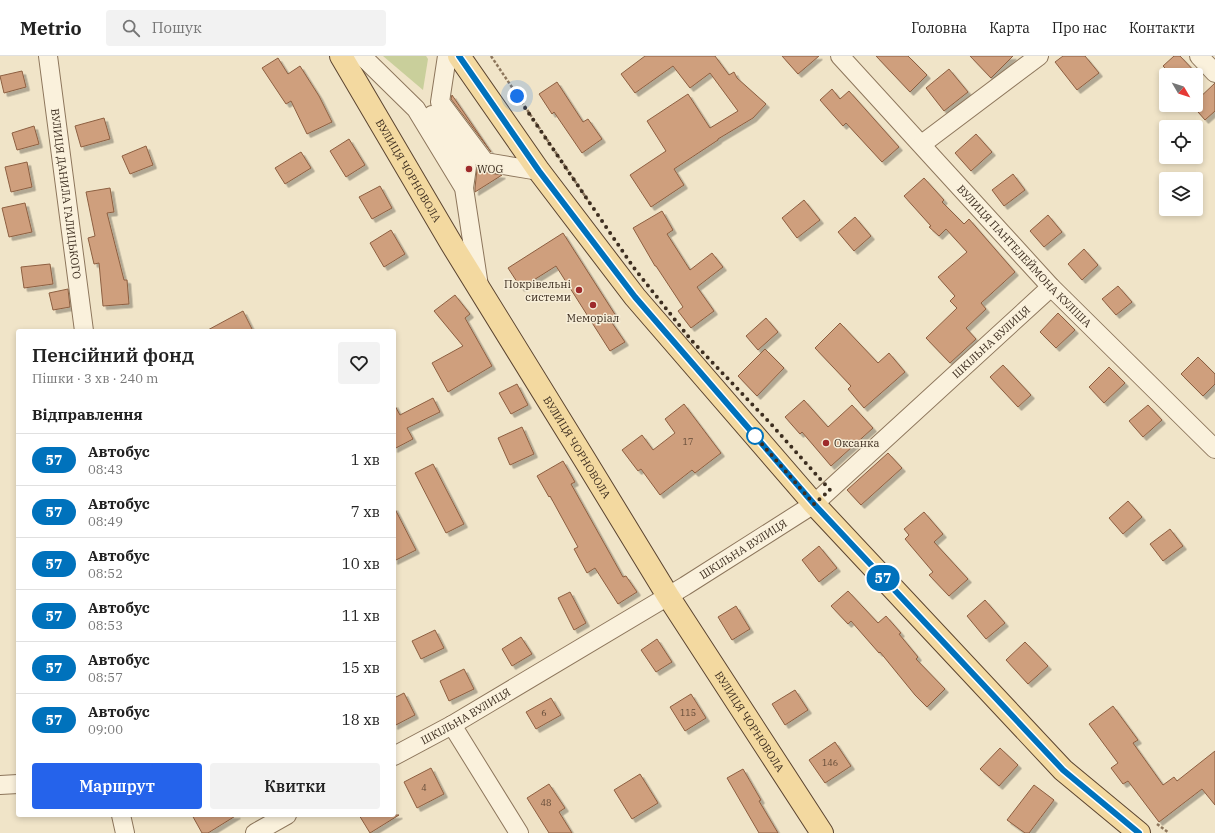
<!DOCTYPE html>
<html lang="uk">
<head>
<meta charset="utf-8">
<style>
	body { margin:0; font-family:"IBM Plex Serif",serif; background:#f2f2f2; color:#222; height:100vh; display:flex; flex-direction:column; font-size:15px; white-space:nowrap }
	* { box-sizing:border-box; margin:0 }
	p { font-size:13px; color:#767676 }
	.icon { flex:none; width:22px; height:22px; fill:none; stroke:currentColor; stroke-width:2; stroke-linecap:round; stroke-linejoin:round }
	.map { position:relative; flex:1; overflow:hidden }
	.side { position:absolute; left:16px; top:273px; width:380px; height:488px; display:flex; flex-direction:column; background:#fff; border-radius:4px; box-shadow:0 2px 6px #0003 }
	.side>* { flex:none }
	.badge { padding:0 8px; border-radius:13px; font-size:14px; line-height:26px }
	.needle { width:26px; rotate:129deg }
	.fabs { position:absolute; left:1159px; top:12px; display:grid; gap:8px }
	.fabs a { display:grid; place-items:center; width:44px; height:44px; border-radius:4px; background:#fff; box-shadow:0 2px 6px #0003; font-size:20px }
	.you { position:absolute; width:20px; height:20px; margin:-10px; border:3px solid #fff; border-radius:50%; background:#1a73e8; box-shadow:0 0 0 6px #1a73e833 }
	.map>.badge { position:absolute; translate:-50% -50%; box-shadow:0 0 0 2px #fff }
	h2 { padding:0 16px; font-size:15px; line-height:36px }
	.round { display:grid; place-items:center; flex:none; width:42px; height:42px; border-radius:4px; background:#f2f2f2 }
	.head { display:flex; align-items:center; justify-content:space-between; height:68px; padding:0 16px }
	h1 { font-size:19px; font-weight:600; line-height:30px }
	.cta { display:flex; gap:8px; margin-top:auto; padding:8px 16px }
	.cta a { flex:1; height:46px; border-radius:4px; background:#2563eb; color:#fff; font-size:16px; font-weight:600; line-height:46px; text-align:center }
	.cta a+a { background:#f2f2f2; color:#222 }
	ul { padding:0; list-style:none }
	li { display:flex; align-items:center; gap:12px; height:52px; padding:0 16px; border-top:1px solid #e0e0e0 }
	li div { flex:1 }
	li b { display:block; font-size:15px }
	li em { font-style:normal }
	li .badge { min-width:44px; font-weight:700; text-align:center }
	header { display:flex; align-items:center; gap:24px; box-sizing:border-box; height:56px; padding:0 20px; background:#fff; border-bottom:1px solid #e0e0e0 }
	header strong { font-size:19px }
	nav { display:flex; gap:22px; margin-inline-start:auto; font-size:14px }
	.search { width:280px; height:36px; background:#f2f2f2; display:flex; align-items:center; gap:10px; box-sizing:border-box; padding:0 14px; border-radius:4px; color:#767676; font-size:15px }
	.map>svg:first-child { display:block }
	.green { fill:#c9cf9b }
	.building { fill:#cf9f7d; stroke:#8d5f41; filter:url(#shadow) }
	.lines { fill:none; stroke-linecap:round; stroke-linejoin:round }
	.minor-casing { stroke:#8d765c; stroke-width:20 }
	.major-casing { stroke:#5b4430; stroke-width:24 }
	.path { stroke:#8d765c; stroke-width:2.5; stroke-dasharray:3 2; stroke-linecap:butt }
	.minor { stroke:#faf1dc; stroke-width:18 }
	.major { stroke:#f3d9a0; stroke-width:22 }
	.line-casing { stroke:#fff; stroke-width:9 }
	.line { stroke:#0072bc; stroke-width:6 }
	.walk { stroke:#3d2e20; stroke-width:4; stroke-dasharray:0 7.2 }
	.poi-dot { fill:#9e2a2b; stroke:#f7eed8; stroke-width:1.5 }
	.stop-dot { fill:#fff; stroke:#0072bc; stroke-width:2 }
	.labels { text-anchor:middle; stroke-width:3; stroke-linejoin:round; paint-order:stroke }
	.number-label { font-size:9px; fill:#624a37 }
	.poi-label { font-size:11px; fill:#3d2e20; stroke:#f7eed8; text-anchor:start }
	.street-label { font-size:11px; fill:#3d2e20; stroke:#f7eed8 }
</style>
</head>
<body>
<header>
<strong>Metrio</strong>
<div class="search"><svg class="icon" aria-label="search" viewBox="0 0 24 24"><circle cx="10" cy="10" r="6"/><path d="M15 15l6 6"/></svg>Пошук</div>
<nav><a>Головна</a><a>Карта</a><a>Про нас</a><a>Контакти</a></nav>
</header>
<div class="map">
<svg width="1215" height="777" viewBox="0 0 1215 777">
	<defs>
		<filter id="shadow"><feDropShadow dx="3.5" dy="3.5" stdDeviation="0" flood-color="#0004"/></filter>
	</defs>
	<rect width="100%" height="100%" fill="#f0e4c8"/>
	<path class="green" d="M 383,0 L 426,0 L 428,3 L 423,34 Z"/>
	<g class="building">
		<path d="M 645,0 L 715,0 L 729,19 L 734,16 L 737,22 L 766,48 L 753,62 L 718,83 L 718,84 L 674,113 L 684,129 L 651,151 L 630,119 L 666,95 L 647,65 L 688,38 L 710,72 L 738,55 L 710,17 L 690,32 L 673,10 L 635,37 L 621,18 Z"/>
		<path d="M 782,0 L 819,0 L 798,18 Z"/>
		<path d="M 876,0 L 908,0 L 927,19 L 910,36 Z"/>
		<path d="M 970,0 L 1013,0 L 991,22 Z"/>
		<path d="M 1063,0 L 1085,0 L 1099,17 L 1077,34 L 1055,6 Z"/>
		<path d="M 1174,0 L 1180,0 L 1198,19 L 1172,19 L 1163,10 Z"/>
		<path d="M 278,2 L 288,18 L 300,10 L 319,40 L 332,66 L 307,78 L 291,45 L 286,48 L 262,12 Z"/>
		<path d="M 949,13 L 968,36 L 944,55 L 926,32 Z"/>
		<path d="M 22,15 L 26,31 L 4,37 L 0,20 Z"/>
		<path d="M 557,26 L 583,66 L 588,63 L 602,83 L 582,97 L 554,56 L 552,58 L 539,38 Z"/>
		<path d="M 1215,27 L 1215,55 L 1205,64 L 1192,49 L 1196,49 L 1196,45 Z"/>
		<path d="M 832,33 L 840,43 L 849,35 L 899,91 L 882,106 L 846,67 L 843,70 L 820,44 Z"/>
		<path d="M 452,39 L 491,96 L 451,43 Z"/>
		<path d="M 104,62 L 110,83 L 81,91 L 75,70 Z"/>
		<path d="M 34,70 L 39,88 L 17,94 L 12,77 Z"/>
		<path d="M 976,78 L 992,96 L 971,115 L 955,97 Z"/>
		<path d="M 349,83 L 365,109 L 346,121 L 330,95 Z"/>
		<path d="M 146,90 L 153,109 L 130,118 L 122,100 Z"/>
		<path d="M 301,96 L 311,112 L 285,128 L 275,112 Z"/>
		<path d="M 27,106 L 32,131 L 11,136 L 5,111 Z"/>
		<path d="M 477,113 L 483,116 L 502,119 L 475,136 L 475,132 Z"/>
		<path d="M 1013,118 L 1025,134 L 1004,150 L 992,134 Z"/>
		<path d="M 924,122 L 944,144 L 942,146 L 964,168 L 969,163 L 1015,216 L 981,247 L 986,253 L 966,272 L 976,283 L 950,307 L 926,282 L 957,252 L 950,245 L 955,240 L 938,221 L 967,196 L 946,173 L 939,180 L 929,171 L 931,170 L 904,140 Z"/>
		<path d="M 380,130 L 392,152 L 372,163 L 359,141 Z"/>
		<path d="M 110,132 L 114,156 L 107,157 L 124,224 L 127,224 L 129,248 L 103,250 L 99,207 L 94,208 L 88,182 L 95,180 L 86,136 Z"/>
		<path d="M 804,144 L 820,164 L 797,182 L 782,162 Z"/>
		<path d="M 25,147 L 32,176 L 9,181 L 2,152 Z"/>
		<path d="M 662,155 L 673,174 L 667,178 L 690,214 L 712,197 L 723,211 L 697,231 L 714,255 L 691,272 L 678,255 L 683,251 L 656,210 L 655,210 L 633,172 Z"/>
		<path d="M 1048,159 L 1062,176 L 1044,191 L 1030,175 Z"/>
		<path d="M 855,161 L 871,180 L 854,195 L 838,176 Z"/>
		<path d="M 391,174 L 405,198 L 384,211 L 370,187 Z"/>
		<path d="M 563,177 L 616,260 L 610,264 L 625,286 L 610,295 L 556,210 L 521,232 L 508,212 Z"/>
		<path d="M 1084,193 L 1098,209 L 1082,224 L 1068,208 Z"/>
		<path d="M 50,208 L 53,228 L 24,232 L 21,211 Z"/>
		<path d="M 1118,230 L 1132,246 L 1116,259 L 1102,243 Z"/>
		<path d="M 68,233 L 70,251 L 53,254 L 49,237 Z"/>
		<path d="M 455,239 L 470,258 L 465,262 L 492,310 L 448,336 L 432,307 L 463,290 L 434,255 Z"/>
		<path d="M 243,255 L 253,275 L 206,275 Z"/>
		<path d="M 1058,257 L 1075,274 L 1056,292 L 1040,276 Z"/>
		<path d="M 766,262 L 778,276 L 758,294 L 746,280 Z"/>
		<path d="M 840,267 L 878,307 L 889,297 L 905,316 L 864,352 L 848,333 L 851,330 L 815,292 Z"/>
		<path d="M 765,293 L 784,312 L 757,340 L 738,320 Z"/>
		<path d="M 1198,301 L 1215,318 L 1215,328 L 1203,340 L 1181,318 Z"/>
		<path d="M 1003,309 L 1031,339 L 1018,351 L 990,321 Z"/>
		<path d="M 1109,311 L 1125,327 L 1104,347 L 1089,331 Z"/>
		<path d="M 517,328 L 528,349 L 511,358 L 499,337 Z"/>
		<path d="M 433,342 L 440,356 L 407,372 L 413,383 L 394,393 L 394,348 L 400,359 Z"/>
		<path d="M 804,344 L 828,371 L 852,349 L 873,372 L 831,410 L 802,376 L 800,378 L 785,361 Z"/>
		<path d="M 684,348 L 721,397 L 695,417 L 692,414 L 660,439 L 641,413 L 638,415 L 622,394 L 642,379 L 653,394 L 675,377 L 665,363 Z"/>
		<path d="M 1148,349 L 1162,364 L 1143,381 L 1129,365 Z"/>
		<path d="M 522,371 L 534,398 L 510,409 L 498,382 Z"/>
		<path d="M 888,397 L 902,412 L 861,449 L 847,434 Z"/>
		<path d="M 563,405 L 575,426 L 571,428 L 623,521 L 626,520 L 637,536 L 618,548 L 595,512 L 587,517 L 574,493 L 578,491 L 550,440 L 549,441 L 537,420 Z"/>
		<path d="M 433,408 L 464,468 L 446,477 L 415,417 Z"/>
		<path d="M 1128,445 L 1142,461 L 1123,478 L 1109,462 Z"/>
		<path d="M 394,451 L 416,494 L 394,505 Z"/>
		<path d="M 924,456 L 943,478 L 934,486 L 968,523 L 949,540 L 929,519 L 933,516 L 905,483 L 909,479 L 904,473 Z"/>
		<path d="M 1170,473 L 1183,490 L 1163,505 L 1150,488 Z"/>
		<path d="M 819,490 L 837,512 L 819,526 L 802,504 Z"/>
		<path d="M 848,535 L 878,567 L 886,560 L 901,577 L 899,578 L 918,601 L 916,603 L 945,633 L 927,651 L 915,639 L 880,596 L 879,597 L 851,565 L 848,568 L 831,550 Z"/>
		<path d="M 570,536 L 586,567 L 574,574 L 558,542 Z"/>
		<path d="M 985,544 L 1005,567 L 986,583 L 967,560 Z"/>
		<path d="M 736,550 L 750,573 L 732,584 L 718,561 Z"/>
		<path d="M 435,574 L 444,592 L 421,603 L 412,585 Z"/>
		<path d="M 521,581 L 532,598 L 512,610 L 502,593 Z"/>
		<path d="M 657,583 L 672,606 L 656,616 L 641,594 Z"/>
		<path d="M 1025,586 L 1048,610 L 1028,628 L 1006,604 Z"/>
		<path d="M 464,613 L 474,633 L 449,645 L 440,625 Z"/>
		<path d="M 795,634 L 808,654 L 785,669 L 772,648 Z"/>
		<path d="M 404,637 L 415,659 L 394,670 L 394,642 Z"/>
		<path d="M 691,638 L 706,662 L 685,675 L 670,651 Z"/>
		<path d="M 551,642 L 561,659 L 536,673 L 526,656 Z"/>
		<path d="M 1113,650 L 1138,684 L 1133,687 L 1163,729 L 1174,721 L 1177,725 L 1215,695 L 1215,749 L 1202,733 L 1159,766 L 1128,725 L 1123,728 L 1111,712 L 1118,707 L 1089,668 Z"/>
		<path d="M 835,686 L 851,710 L 825,727 L 809,704 Z"/>
		<path d="M 1000,692 L 1018,709 L 999,730 L 980,713 Z"/>
		<path d="M 431,712 L 444,738 L 417,752 L 404,726 Z"/>
		<path d="M 743,713 L 761,744 L 759,745 L 778,777 L 759,777 L 727,722 Z"/>
		<path d="M 640,718 L 658,747 L 632,763 L 614,734 Z"/>
		<path d="M 549,728 L 565,752 L 559,756 L 572,777 L 549,777 L 527,742 Z"/>
		<path d="M 1034,729 L 1054,744 L 1029,777 L 1025,777 L 1007,764 Z"/>
		<path d="M 192,759 L 237,759 L 208,777 L 202,777 Z"/>
		<path d="M 359,759 L 399,759 L 370,777 Z"/>
	</g>
	<g class="lines">
		<g class="minor-casing">
			<g id="minor">
				<path id="s1" d="M 48,0 L 84,275"/>
				<path d="M 362,0 L 416,53 L 464,132 L 479,230"/>
				<path d="M 447,0 L 440,46 L 485,106 L 539,115"/>
				<path id="s2" d="M 840,0 L 1051,231 L 1215,393"/>
				<path d="M 1199,0 L 1215,17"/>
				<path d="M 432,59 L 435,60 L 467,111 L 464,132"/>
				<path d="M 922,88 L 1039,0"/>
				<path d="M 452,669 L 519,777"/>
				<path id="s3" d="M 394,700 L 452,669 L 685,530 L 814,448 L 1051,231"/>
				<path d="M 0,729 L 18,728"/>
				<path d="M 121,759 L 125,777"/>
				<path d="M 255,777 L 287,759"/>
			</g>
		</g>
		<g class="major-casing">
			<g id="major">
				<path id="s4" d="M 341,0 L 451,187 L 585,404 L 668,540 L 822,777"/>
				<path d="M 459,0 L 539,115 L 635,241 L 814,448 L 1063,714 L 1139,777"/>
			</g>
		</g>
		<g class="path">
			<path d="M 491,0 L 591,149"/>
			<path d="M 1157,768 L 1169,777"/>
		</g>
		<use href="#minor" class="minor"/>
		<use href="#major" class="major"/>
	</g>
	<g class="lines">
		<g class="line-casing">
			<path id="line" d="M 459,0 L 539,115 L 635,241 L 814,448 L 1063,714 L 1139,777"/>
		</g>
		<use href="#line" class="line"/>
		<path class="walk" d="M 517,40 L 634,212 L 691,284 L 770,367 L 830,434 L 814,448 L 755,380"/>
	</g>
	<g class="poi-dot">
		<circle cx="469" cy="113" r="4"/>
		<circle cx="579" cy="234" r="4"/>
		<circle cx="593" cy="249" r="4"/>
		<circle cx="826" cy="387" r="4"/>
	</g>
	<circle class="stop-dot" cx="755" cy="380" r="8"/>
	<g class="labels">
		<g class="number-label">
			<text x="688" y="389">17</text>
			<text x="544" y="660">6</text>
			<text x="688" y="660">115</text>
			<text x="830" y="710">146</text>
			<text x="424" y="735">4</text>
			<text x="546" y="750">48</text>
		</g>
		<g class="poi-label">
			<text x="477" y="117">WOG</text>
			<text x="571" y="232" text-anchor="end">Покрівельні<tspan x="571" dy="13">системи</tspan></text>
			<text x="593" y="266" text-anchor="middle">Меморіал</text>
			<text x="834" y="391">Оксанка</text>
		</g>
		<g class="street-label">
			<text dy="4" stroke="none"><textPath href="#s4" startOffset="133">ВУЛИЦЯ ЧОРНОВОЛА</textPath></text>
			<text dy="4" stroke="none"><textPath href="#s1" startOffset="139">ВУЛИЦЯ ДАНИЛА ГАЛИЦЬКОГО</textPath></text>
			<text dy="4" stroke="none"><textPath href="#s2" startOffset="272">ВУЛИЦЯ ПАНТЕЛЕЙМОНА КУЛІША</textPath></text>
			<text dy="4" stroke="none"><textPath href="#s3" startOffset="730">ШКІЛЬНА ВУЛИЦЯ</textPath></text>
			<text dy="4" stroke="none"><textPath href="#s4" startOffset="457">ВУЛИЦЯ ЧОРНОВОЛА</textPath></text>
			<text dy="4" stroke="none"><textPath href="#s3" startOffset="406">ШКІЛЬНА ВУЛИЦЯ</textPath></text>
			<text dy="4" stroke="none"><textPath href="#s3" startOffset="82">ШКІЛЬНА ВУЛИЦЯ</textPath></text>
			<text dy="4" stroke="none"><textPath href="#s4" startOffset="781">ВУЛИЦЯ ЧОРНОВОЛА</textPath></text>
		</g>
	</g>
</svg>
<div class="fabs">
<a><svg class="needle" viewBox="-14 -14 28 28"><path d="M0-13l5 13h-10z" fill="#e53935"/><path d="M0 13l5-13h-10z" fill="#767676"/></svg></a>
<a><svg class="icon" aria-label="locate" viewBox="0 0 24 24"><circle cx="12" cy="12" r="6"/><path d="M12 2v4M12 18v4M2 12h4M18 12h4"/></svg></a>
<a><svg class="icon" aria-label="layers" viewBox="0 0 24 24"><path d="M12 4l9 5-9 5-9-5zM3 14l9 5 9-5"/></svg></a>
</div>
<div class="you" style="left:517px;top:40px"></div>
<b class="badge" style="left:883px;top:522px;background:#0072bc;color:#fff">57</b>
<section class="side">
<div class="head"><div><h1>Пенсійний фонд</h1><p>Пішки · 3 хв · 240 m</p></div><a class="round"><svg class="icon" aria-label="heart" viewBox="0 0 24 24"><path d="M12 20l-8-8c-3-5 5-10 8-4 3-6 11-1 8 4z"/></svg></a></div>
<h2>Відправлення</h2>
<ul>
<li><span class="badge" style="background:#0072bc;color:#fff">57</span><div><b>Автобус</b><p>08:43</p></div><em>1 хв</em></li>
<li><span class="badge" style="background:#0072bc;color:#fff">57</span><div><b>Автобус</b><p>08:49</p></div><em>7 хв</em></li>
<li><span class="badge" style="background:#0072bc;color:#fff">57</span><div><b>Автобус</b><p>08:52</p></div><em>10 хв</em></li>
<li><span class="badge" style="background:#0072bc;color:#fff">57</span><div><b>Автобус</b><p>08:53</p></div><em>11 хв</em></li>
<li><span class="badge" style="background:#0072bc;color:#fff">57</span><div><b>Автобус</b><p>08:57</p></div><em>15 хв</em></li>
<li><span class="badge" style="background:#0072bc;color:#fff">57</span><div><b>Автобус</b><p>09:00</p></div><em>18 хв</em></li>
</ul>
<div class="cta"><a>Маршрут</a><a>Квитки</a></div>
</section>
</div>
</body>
</html>
